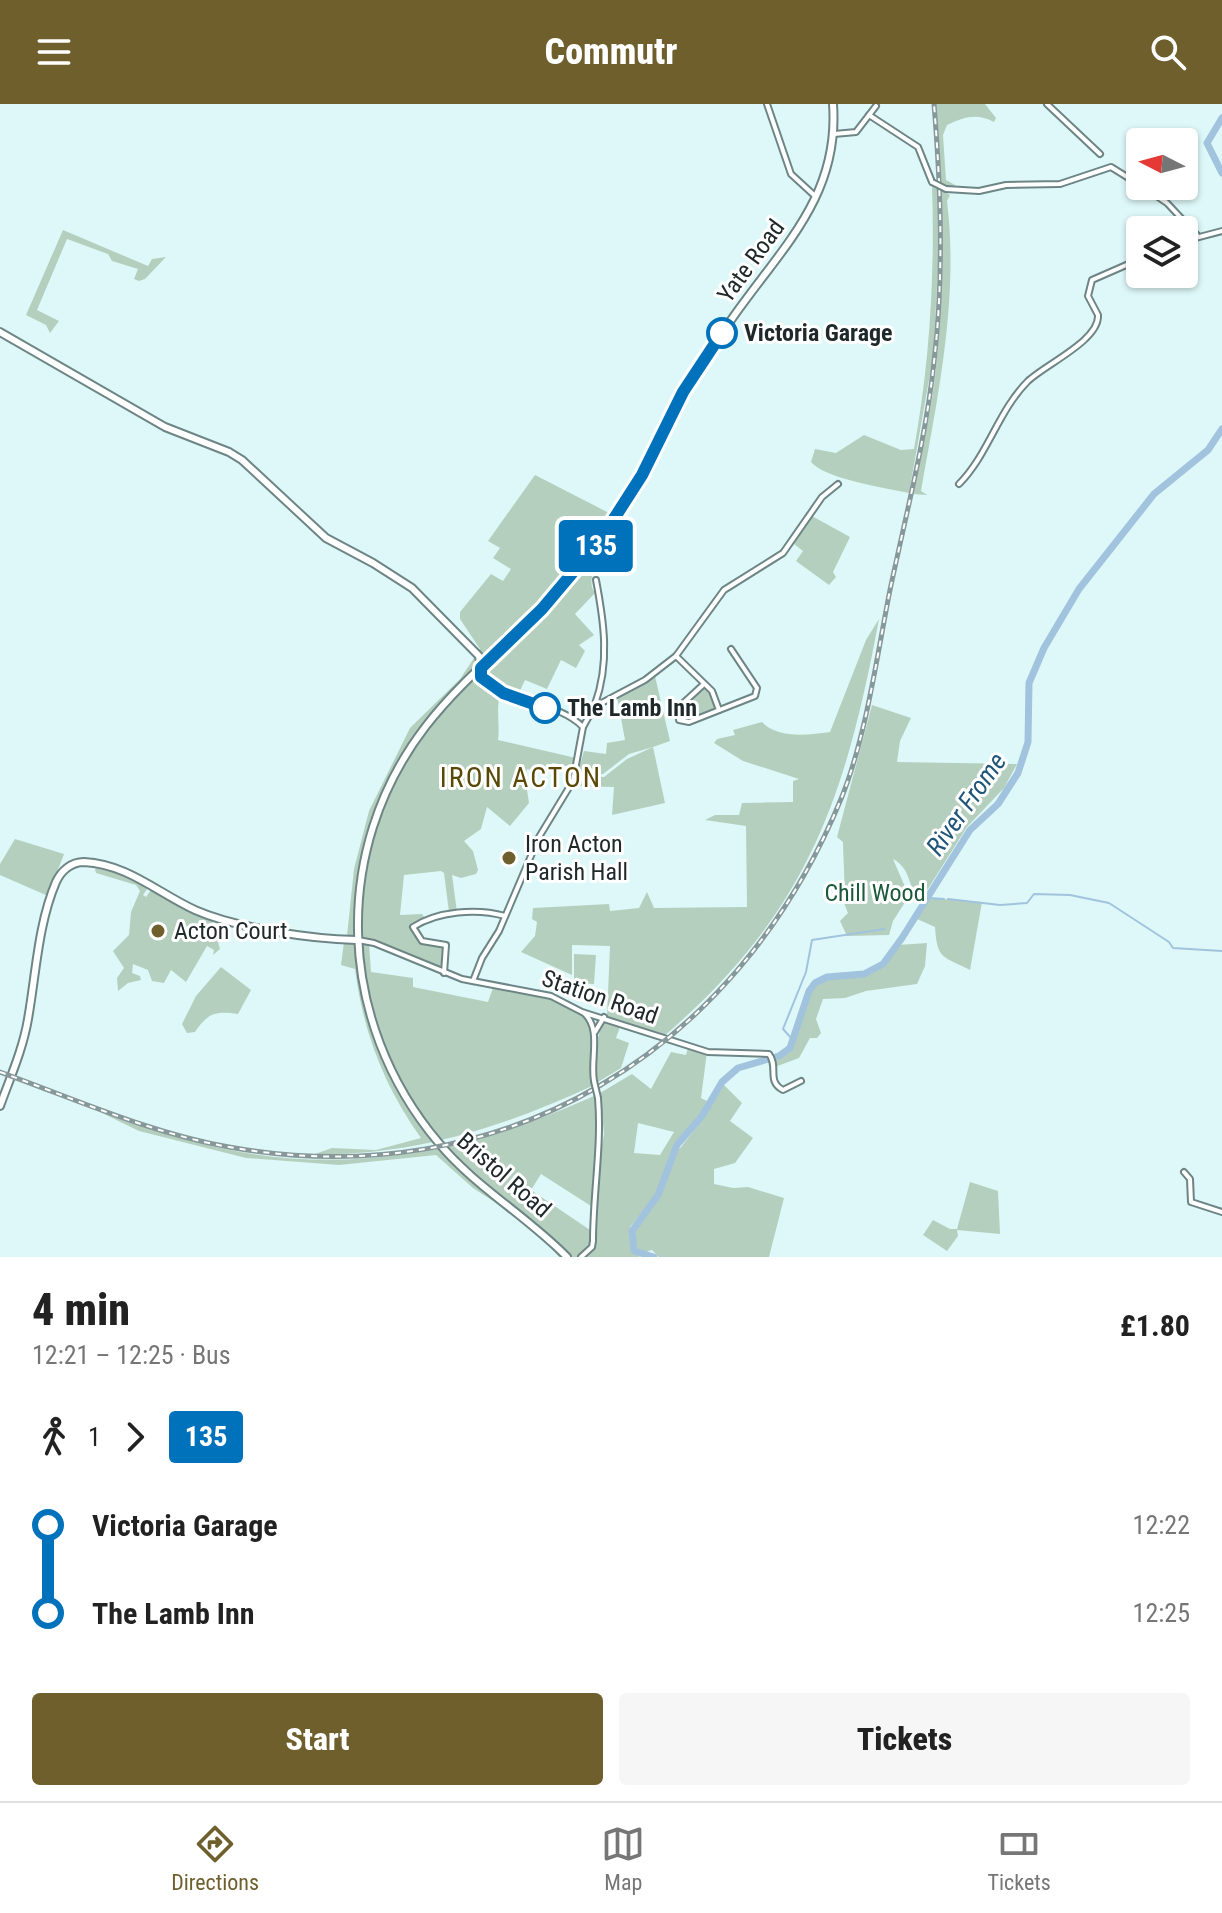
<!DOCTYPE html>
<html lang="en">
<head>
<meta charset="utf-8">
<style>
	body { margin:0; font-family:"Roboto Condensed",sans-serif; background:#f6f6f6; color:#222; height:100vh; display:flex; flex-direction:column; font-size:30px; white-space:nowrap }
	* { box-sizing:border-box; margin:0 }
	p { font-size:26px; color:#767676 }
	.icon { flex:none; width:44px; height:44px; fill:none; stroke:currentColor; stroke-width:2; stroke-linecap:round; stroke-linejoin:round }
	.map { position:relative; height:1153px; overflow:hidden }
	.sheet { display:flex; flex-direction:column; background:#fff; flex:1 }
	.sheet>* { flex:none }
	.badge { padding:0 16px; border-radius:6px; font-size:28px; line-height:52px }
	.needle { width:52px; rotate:276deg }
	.fabs { position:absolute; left:1126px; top:24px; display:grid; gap:16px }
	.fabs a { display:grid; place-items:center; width:72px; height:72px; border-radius:8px; background:#fff; box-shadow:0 2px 6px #0004; font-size:40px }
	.map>.badge { position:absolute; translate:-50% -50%; box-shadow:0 0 0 4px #fff }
	.legs { display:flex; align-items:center; gap:12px; height:88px; padding:0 32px; font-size:26px }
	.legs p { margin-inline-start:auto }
	.summary { display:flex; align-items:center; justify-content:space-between; height:136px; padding:0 32px }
	h1 { font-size:44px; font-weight:800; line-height:60px }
	.cta { display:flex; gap:16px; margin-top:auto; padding:16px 32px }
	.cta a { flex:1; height:92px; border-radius:8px; background:#6e5f2c; color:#fff; font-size:32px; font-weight:800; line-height:92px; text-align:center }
	.cta a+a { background:#f6f6f6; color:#222 }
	ul { padding:0 32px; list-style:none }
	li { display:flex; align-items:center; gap:28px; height:88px; font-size:30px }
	li i { display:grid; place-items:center; width:12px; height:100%; margin:0 10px; background:currentColor }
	li i::after { content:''; width:20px; height:20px; margin:-10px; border:6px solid; border-radius:50%; background:#fff }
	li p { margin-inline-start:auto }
	li:first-child i { background:linear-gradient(#0000 50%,currentColor 0) }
	li:last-child i { background:linear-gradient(currentColor 50%,#0000 0) }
	header { display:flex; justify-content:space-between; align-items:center; height:104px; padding:0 32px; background:#6e5f2c; color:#fff; font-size:36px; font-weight:800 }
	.tabs { display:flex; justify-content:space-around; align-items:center; height:112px; border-top:2px solid #e0e0e0; background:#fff; font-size:22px; color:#767676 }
	.tabs a { display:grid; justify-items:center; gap:4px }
	.tabs .on { color:#6e5f2c }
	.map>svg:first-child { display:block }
	.green { fill:#b5cfbe; fill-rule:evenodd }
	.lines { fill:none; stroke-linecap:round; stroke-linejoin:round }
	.stream { stroke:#a1c3de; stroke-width:2 }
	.river { stroke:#a1c3de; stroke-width:7 }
	.street-casing { stroke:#6e8586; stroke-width:8 }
	.secondary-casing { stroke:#6e8586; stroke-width:10 }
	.street { stroke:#fff; stroke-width:4 }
	.secondary { stroke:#fff; stroke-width:6 }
	.rail-casing { stroke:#869899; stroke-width:5 }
	.rail { stroke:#fff; stroke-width:2; stroke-dasharray:6; stroke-linecap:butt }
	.street-bridge-casing { stroke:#6e8586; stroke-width:8; stroke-linecap:butt }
	.street-bridge { stroke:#fff; stroke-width:4 }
	.line-1-casing { stroke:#fff; stroke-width:18 }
	.line-1 { stroke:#0072bc; stroke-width:12 }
	.stop-1-dot { fill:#fff; stroke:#0072bc; stroke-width:4 }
	.poi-dot { fill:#6e5f2c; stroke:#fff; stroke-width:3 }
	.labels { text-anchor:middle; stroke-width:6; stroke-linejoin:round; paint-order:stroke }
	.street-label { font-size:24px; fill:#20292a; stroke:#fff }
	.stop-label { font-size:24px; font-weight:bold; fill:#20292a; stroke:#fff; text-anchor:start }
	.poi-label { font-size:24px; fill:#20292a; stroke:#fff; text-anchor:start }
	.park-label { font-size:24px; fill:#1a5939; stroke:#fff }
	.water-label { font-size:26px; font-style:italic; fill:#20557a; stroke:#fff }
	.quarter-label { font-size:28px; letter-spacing:2px; fill:#594806; stroke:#fff }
</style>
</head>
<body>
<header><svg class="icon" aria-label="menu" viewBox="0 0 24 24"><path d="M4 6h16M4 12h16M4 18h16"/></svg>Commutr<svg class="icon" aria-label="search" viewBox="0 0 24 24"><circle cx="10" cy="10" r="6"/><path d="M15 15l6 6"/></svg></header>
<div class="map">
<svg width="1222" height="1153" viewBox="0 0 1222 1153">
	<rect width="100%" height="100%" fill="#def8f9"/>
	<g class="green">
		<path d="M 935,0 L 985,0 L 996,14 L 994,18 C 976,9 965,13 947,21 L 943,31 L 946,76 L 955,81 L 955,83 L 948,84 L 940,78 Z"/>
		<path d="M 932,80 L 938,84 L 938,165 L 933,253 L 909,389 C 886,384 825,375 811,358 L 815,345 L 836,349 L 864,331 L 901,346 L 914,345 C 930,257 935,170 932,80 Z"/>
		<path d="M 941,85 L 950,91 L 947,97 C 959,194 938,291 921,387 L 927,391 L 913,390 C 920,354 929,318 934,281 C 942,216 942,151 941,85 Z"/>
		<path d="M 63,126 L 148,162 L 152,155 L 166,153 L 145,175 L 139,177 L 134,175 L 138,165 L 112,157 L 108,150 L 67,135 L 37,206 L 59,217 L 50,229 L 46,221 L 26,211 Z"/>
		<path d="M 535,371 L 615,412 L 597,433 C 606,452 583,474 595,489 L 575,510 L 594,531 L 579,541 L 585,547 L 576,564 L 561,556 L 547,585 L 525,576 L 518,591 L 499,584 L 495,587 L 500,592 C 496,601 500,623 498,636 L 576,654 L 574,664 L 553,659 L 539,668 L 527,665 L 525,673 L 529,699 L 510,722 L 487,703 L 481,725 L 464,737 L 473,747 L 478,766 L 476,770 L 461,774 L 452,771 L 457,808 L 449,808 L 444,769 L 441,767 L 404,771 L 400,811 L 422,810 L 425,814 L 411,822 L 422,839 L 442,841 L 445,847 L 442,865 L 364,833 L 347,832 L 354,765 L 369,707 L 410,624 L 460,575 L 480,545 L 460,515 L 460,508 L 491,470 L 503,477 L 511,465 L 493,454 L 500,444 L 488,437 Z"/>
		<path d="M 812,412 L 850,433 L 833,468 L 836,473 L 829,481 L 796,457 L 803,447 L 794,440 Z"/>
		<path d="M 879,515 C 845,697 807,809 663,933 L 607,913 L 610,842 L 572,841 L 572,871 L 521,848 L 535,832 L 537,818 L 532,815 L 533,804 L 609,800 L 610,807 L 639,804 L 647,788 L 654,804 L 747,803 L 746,722 L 705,716 L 715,711 L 739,711 L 742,699 L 793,698 L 793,677 L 799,675 L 743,657 L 714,639 L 717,635 L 735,631 L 733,626 L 762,618 C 778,635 808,631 830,628 L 866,536 Z"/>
		<path d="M 655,572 L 670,637 L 653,643 L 665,699 L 612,711 L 614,683 L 574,682 L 577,673 L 604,673 L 627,655 L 653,643 L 629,650 L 603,670 L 577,671 L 584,647 L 606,650 L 607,639 L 625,636 L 617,592 Z"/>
		<path d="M 702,583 L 711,588 L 715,605 L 688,618 L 679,614 L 678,606 Z"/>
		<path d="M 872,601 L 911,614 L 900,637 L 897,658 L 1017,660 L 1004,684 L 967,723 L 919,799 C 909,785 911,764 893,755 L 909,792 L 893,817 L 889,831 L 847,832 L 840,817 L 848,809 L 844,799 C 846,793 843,750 843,738 L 837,733 Z"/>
		<path d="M 15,735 L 64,750 L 48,792 L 0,771 L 0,760 Z"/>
		<path d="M 98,762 L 133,773 L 149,782 L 143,791 L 146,793 L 151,786 L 158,787 L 211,813 L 220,845 L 213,851 L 214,846 L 207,842 L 186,878 L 171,866 L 164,879 L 152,877 L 148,866 L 133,860 L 132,869 L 140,872 L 141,876 L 128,879 L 118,887 L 117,874 L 124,864 L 113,847 L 129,831 L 131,808 L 140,787 L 136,781 L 96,769 L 95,766 Z"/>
		<path d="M 930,794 L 982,798 L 970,866 C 943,852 937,856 935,823 L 917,815 Z"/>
		<path d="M 344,838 L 369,840 L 371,868 L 413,874 L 413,883 L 488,898 L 493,884 C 517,888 579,894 590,920 C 597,937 589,963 592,982 C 504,1023 413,1052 315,1050 L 332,1044 L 376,1046 L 421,1034 C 384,982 363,928 355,865 L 341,861 Z"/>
		<path d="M 927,839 L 925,862 L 917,880 L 866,887 L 845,894 L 823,895 L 816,915 L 821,929 L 817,934 L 810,934 L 799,954 L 772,964 L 772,955 C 795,946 806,900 815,879 C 852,860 866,883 898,841 Z"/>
		<path d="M 574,850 L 596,851 L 594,880 L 574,879 Z"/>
		<path d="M 221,863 L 251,886 L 238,910 C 215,907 208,909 195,928 L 187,929 L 182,920 L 196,892 Z"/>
		<path d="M 605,917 L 620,923 L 616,934 L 629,939 L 621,964 L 598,978 C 594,957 594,935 605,917 Z"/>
		<path d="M 688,944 L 707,948 L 701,994 L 707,997 L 701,1010 L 675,1040 L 654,1094 L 630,1123 L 631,1147 L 640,1153 L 559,1153 L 531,1122 L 473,1084 L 436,1051 L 339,1061 L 246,1054 L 139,1027 L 102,1009 C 144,1017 183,1037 225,1045 C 356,1072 475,1045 594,992 L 598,1021 L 591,1102 L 541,1070 L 531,1086 L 590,1126 L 590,1137 L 594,1139 L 596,1077 L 604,1030 L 600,989 L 632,970 L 651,985 L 671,948 L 686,951 ZM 638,1019 L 674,1028 L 660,1051 L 634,1049 Z"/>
		<path d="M 724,981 L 742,999 L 730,1017 L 753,1034 L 735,1059 L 714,1065 L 714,1080 L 733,1084 L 748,1083 L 784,1094 L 769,1153 L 659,1153 L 652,1146 L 642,1149 L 636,1146 L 634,1136 L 636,1122 L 663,1086 L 674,1052 L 706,1011 Z"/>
		<path d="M 970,1078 L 998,1087 L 1000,1130 L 957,1126 L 958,1132 L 947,1147 L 923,1131 L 933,1116 L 950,1125 L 957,1125 Z"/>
	</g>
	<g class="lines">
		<g class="stream">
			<path d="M 930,794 L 944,795"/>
			<path d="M 948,795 L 1000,801 L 1027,799 L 1034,790 L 1070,791 L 1109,799 L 1169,838 L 1173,844 L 1222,847"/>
			<path d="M 793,936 L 783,925 L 806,868 L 812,836 L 884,825"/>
		</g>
		<g class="river">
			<path d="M 1222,14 L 1207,39 L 1222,69"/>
			<path d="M 654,1153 L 634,1147 L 632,1127 L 658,1091 L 677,1041 L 702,1012 L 722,978 L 738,964 L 779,952 L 790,944 L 809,887 L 815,879 L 827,873 L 864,870 L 883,860 L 902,834 L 970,726 L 998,700 L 1018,669 L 1028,638 L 1029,579 L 1044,544 L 1079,485 L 1154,390 L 1208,346 L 1222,325"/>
		</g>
		<g class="street-casing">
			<g id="street">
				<path d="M 767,0 L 791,70 L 815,92"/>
				<path d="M 1047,0 L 1100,50"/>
				<path d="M 869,11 L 918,43 L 932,78"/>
				<path d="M 834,30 L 856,28 L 876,2"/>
				<path d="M 1142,82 L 1167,99 L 1197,131"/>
				<path d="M 946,85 L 979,87 L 1006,81 L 1060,80 L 1111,63 L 1140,81"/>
				<path d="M 1184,137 L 1222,127"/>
				<path d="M 959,380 C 988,351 998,307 1028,277 C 1046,260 1100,236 1098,211 L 1088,192 L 1092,176 L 1140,155"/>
				<path d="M 676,552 L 712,587 L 719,606"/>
				<path d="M 481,564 L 481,573 C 511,600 557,597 583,623"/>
				<path d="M 704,580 L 679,603 L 679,616 L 689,618 L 755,592 L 757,584 L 731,545"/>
				<path d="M 595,600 C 610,559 604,518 596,476"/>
				<path d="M 358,836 L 374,839 L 462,875 L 551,892 L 582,908 L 708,948 L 769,950 C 779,963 766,977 783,986 L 801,977"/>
				<path d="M 444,869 L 446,841 L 422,837 L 413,823 C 438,807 477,804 505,812"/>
				<path d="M 473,877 L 482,854 L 499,827 L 539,733 L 573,677 L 583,623 L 594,603 L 645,576 L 676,552 L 724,486 L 783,449 L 822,393 L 838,380"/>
				<path d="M 584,909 C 602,925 590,955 594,977"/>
				<path d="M 595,928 L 604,913"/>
				<path d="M 1184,1068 L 1190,1075 L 1191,1098 L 1222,1108"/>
				<path d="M 581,1153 L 592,1143 L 593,1137 C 593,1089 602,1042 598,994"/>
			</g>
		</g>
		<g class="secondary-casing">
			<g id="secondary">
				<path d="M 0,228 L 165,323 L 229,348 L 242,356 L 326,434 L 373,459 L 412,484 L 479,552 L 481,564"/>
				<path d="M 0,1002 C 10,974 23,945 28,915 C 36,870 38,820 56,778 C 61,767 71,758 84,758 C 127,760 158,789 195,806 C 236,824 311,835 356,836"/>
				<path d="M 567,1153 C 527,1112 474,1082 438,1038 C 337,918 330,746 426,622 C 470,565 531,523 576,467 C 601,437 624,405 642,370 C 654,347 663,323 676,301 C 692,273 711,246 729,219 C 778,147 840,95 833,0"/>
			</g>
		</g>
		<use href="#street" class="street"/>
		<use href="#secondary" class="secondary"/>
		<g class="rail-casing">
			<path id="rail" d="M 0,968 C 75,995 150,1029 229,1043 C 503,1092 737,948 841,695 C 866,634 877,551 890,486 C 906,410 926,334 934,258 C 944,172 941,86 934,0"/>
		</g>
		<use href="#rail" class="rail"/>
		<g class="street-bridge-casing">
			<g id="street-bridge">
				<path d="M 932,78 L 946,85"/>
				<path d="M 594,977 L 598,994"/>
			</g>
		</g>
		<use href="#street-bridge" class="street-bridge"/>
	</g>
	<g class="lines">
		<g class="line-1-casing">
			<path id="line-1" d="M 545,604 L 503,589 L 481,573 L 481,564 L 542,505 L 601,435 L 642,371 L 683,288 L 722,229"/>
		</g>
		<use href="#line-1" class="line-1"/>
	</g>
	<g class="stop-1-dot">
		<circle cx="722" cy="229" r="14"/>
		<circle cx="545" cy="604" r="14"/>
	</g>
	<g class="poi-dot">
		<circle cx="509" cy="754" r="8"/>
		<circle cx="158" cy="827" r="8"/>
	</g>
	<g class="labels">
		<g class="street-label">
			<text transform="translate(751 157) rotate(-54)" y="8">Yate Road</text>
			<text transform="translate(600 893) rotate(19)" y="8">Station Road</text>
			<text transform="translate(504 1071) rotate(41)" y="8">Bristol Road</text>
		</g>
		<g class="stop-label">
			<text x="744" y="237">Victoria Garage</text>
			<text x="567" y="612">The Lamb Inn</text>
		</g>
		<g class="poi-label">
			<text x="525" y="748">Iron Acton<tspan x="525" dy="28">Parish Hall</tspan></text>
			<text x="174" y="835">Acton Court</text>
		</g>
		<g class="park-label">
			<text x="875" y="797">Chill Wood</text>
		</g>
		<g class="water-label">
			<text transform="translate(966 700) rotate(-55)" y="9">River Frome</text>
		</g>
		<g class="quarter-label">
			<text x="521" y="683">IRON ACTON</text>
		</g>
	</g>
</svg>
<div class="fabs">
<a><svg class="needle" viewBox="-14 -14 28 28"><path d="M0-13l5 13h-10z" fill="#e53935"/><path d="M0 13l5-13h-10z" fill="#767676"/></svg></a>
<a><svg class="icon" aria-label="layers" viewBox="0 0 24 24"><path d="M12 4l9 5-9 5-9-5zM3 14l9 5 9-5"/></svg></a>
</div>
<b class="badge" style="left:596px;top:442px;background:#0072bc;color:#fff">135</b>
</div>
<section class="sheet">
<div class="summary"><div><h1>4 min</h1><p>12:21 – 12:25 · Bus</p></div><b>£1.80</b></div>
<div class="legs"><svg class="icon" aria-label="walk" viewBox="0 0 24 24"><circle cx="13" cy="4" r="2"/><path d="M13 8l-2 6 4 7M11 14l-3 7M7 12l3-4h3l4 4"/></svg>1<svg class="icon" aria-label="forward" viewBox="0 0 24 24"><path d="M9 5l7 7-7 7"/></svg><b class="badge" style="background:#0072bc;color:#fff">135</b></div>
<ul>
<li><i style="color:#0072bc"></i><b>Victoria Garage</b><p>12:22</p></li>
<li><i style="color:#0072bc"></i><b>The Lamb Inn</b><p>12:25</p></li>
</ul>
<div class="cta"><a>Start</a><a>Tickets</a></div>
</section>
<nav class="tabs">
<a class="on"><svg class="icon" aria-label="directions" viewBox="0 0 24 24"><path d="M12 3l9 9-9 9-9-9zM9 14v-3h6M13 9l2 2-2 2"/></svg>Directions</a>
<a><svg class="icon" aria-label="map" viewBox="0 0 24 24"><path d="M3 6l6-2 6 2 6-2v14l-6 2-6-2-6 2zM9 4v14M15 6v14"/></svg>Map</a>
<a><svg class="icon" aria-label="tickets" viewBox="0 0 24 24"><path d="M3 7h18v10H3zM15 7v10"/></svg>Tickets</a>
</nav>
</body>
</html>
